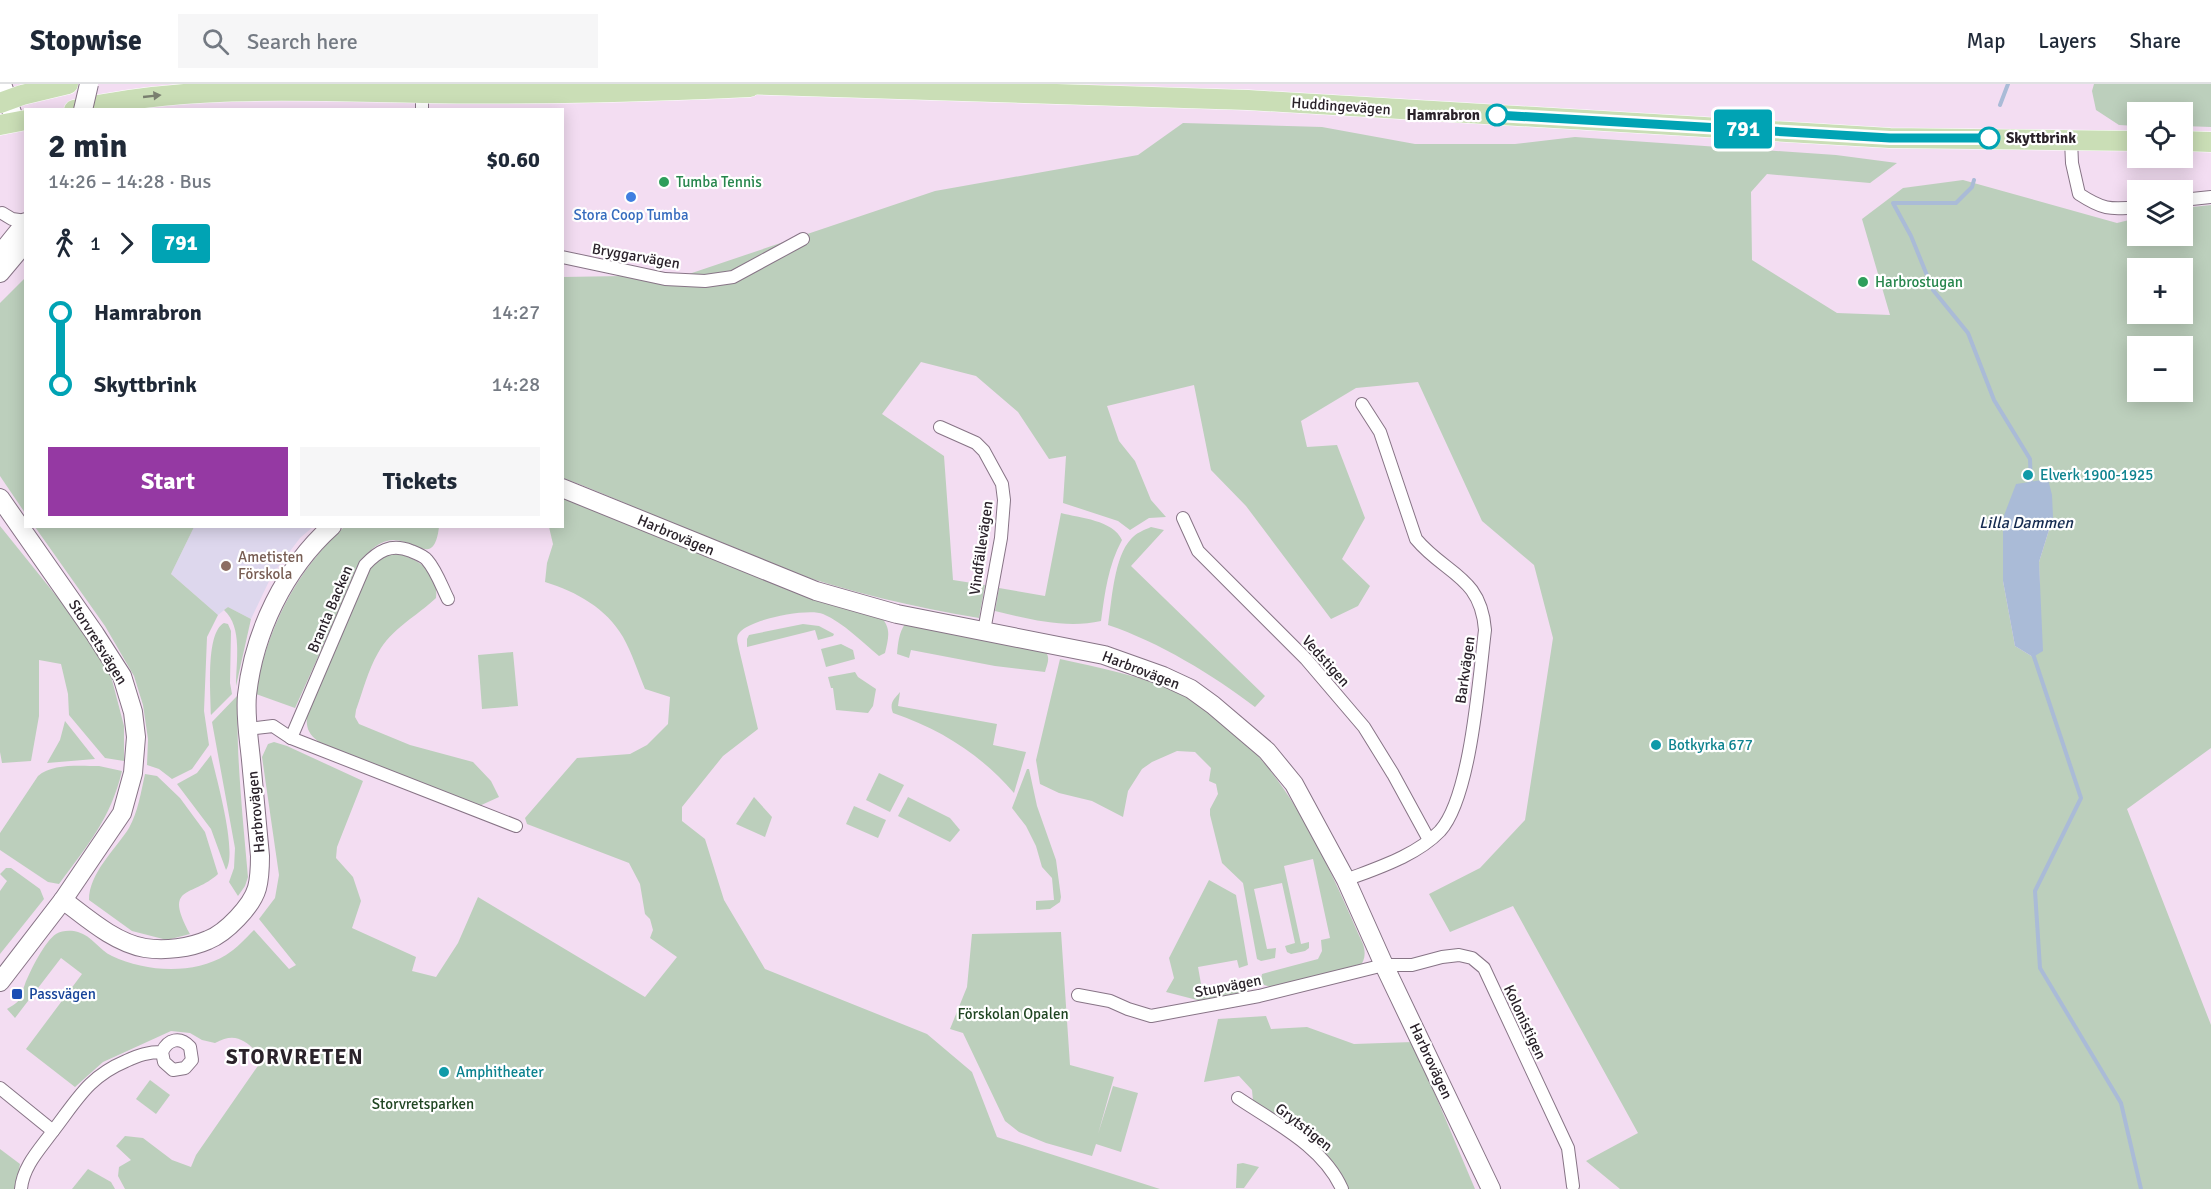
<!DOCTYPE html>
<html lang="en">
<head>
<meta charset="utf-8">
<style>
	body { margin:0; font-family:Signika,sans-serif; background:#f6f6f7; color:#1f2937; height:100vh; display:flex; flex-direction:column; font-size:22px; white-space:nowrap }
	* { box-sizing:border-box; margin:0 }
	p { font-size:20px; color:#747a83 }
	.icon { flex:none; width:33px; height:33px; fill:none; stroke:currentColor; stroke-width:2; stroke-linecap:round; stroke-linejoin:round }
	.map { position:relative; flex:1; overflow:hidden }
	.details { position:absolute; left:24px; top:24px; width:540px; height:420px; display:flex; flex-direction:column; background:#fff; border-radius:0px; box-shadow:0 3px 15px #0003 }
	.details>* { flex:none }
	.badge { padding:0 12px; border-radius:4px; font-size:21px; line-height:39px }
	.tools { position:absolute; left:2127px; top:18px; display:grid; gap:12px }
	.tools a { display:grid; place-items:center; width:66px; height:66px; border-radius:0px; background:#fff; box-shadow:0 3px 15px #0003; font-size:30px }
	.map>.badge { position:absolute; translate:-50% -50%; box-shadow:0 0 0 3px #fff }
	.legs { display:flex; align-items:center; gap:9px; height:66px; padding:0 24px; font-size:20px }
	.legs p { margin-inline-start:auto }
	.overview { display:flex; align-items:center; justify-content:space-between; height:102px; padding:0 24px }
	h1 { font-size:33px; font-weight:700; line-height:45px }
	.primary-button { display:flex; gap:12px; margin-top:auto; padding:12px 24px }
	.primary-button a { flex:1; height:69px; border-radius:0px; background:#9539a3; color:#fff; font-size:24px; font-weight:700; line-height:69px; text-align:center }
	.primary-button a+a { background:#f6f6f7; color:#1f2937 }
	ul { padding:0 24px; list-style:none }
	li { display:flex; align-items:center; gap:21px; height:72px; font-size:22px }
	li i { display:grid; place-items:center; width:9px; height:100%; margin:0 8px; background:currentColor }
	li i::after { content:''; width:15px; height:15px; margin:-8px; border:4px solid; border-radius:50%; background:#fff }
	li p { margin-inline-start:auto }
	li:first-child i { background:linear-gradient(#0000 50%,currentColor 0) }
	li:last-child i { background:linear-gradient(currentColor 50%,#0000 0) }
	header { display:flex; align-items:center; gap:36px; box-sizing:border-box; height:84px; padding:0 30px; background:#fff; border-bottom:2px solid #e0e1e3 }
	header strong { font-size:28px }
	nav { display:flex; gap:33px; margin-inline-start:auto; font-size:21px }
	.search { width:420px; height:54px; background:#f6f6f7; display:flex; align-items:center; gap:15px; box-sizing:border-box; padding:0 21px; border-radius:0px; color:#747a83; font-size:22px }
	.map>svg:first-child { display:block }
	.education { fill:#ddd7ed }
	.green { fill:#bccfbc; fill-rule:evenodd }
	.water { fill:#aabbd7 }
	.lines { fill:none; stroke-linecap:round; stroke-linejoin:round }
	.stream { stroke:#aabbd7; stroke-width:4 }
	.street-casing { stroke:#877486; stroke-width:14 }
	.secondary-casing { stroke:#877486; stroke-width:20 }
	.primary-casing { stroke:#fff; stroke-width:21 }
	.street { stroke:#fff; stroke-width:12 }
	.secondary { stroke:#fff; stroke-width:18 }
	.primary { stroke:#cadeb6; stroke-width:20 }
	.secondary-bridge-casing { stroke:#877486; stroke-width:20; stroke-linecap:butt }
	.secondary-bridge { stroke:#fff; stroke-width:18 }
	.oneway { fill:#7a8070 }
	.line-1-casing { stroke:#fff; stroke-width:14 }
	.line-1 { stroke:#00a3b4; stroke-width:9 }
	.stop-1-dot { fill:#fff; stroke:#00a3b4; stroke-width:3 }
	.leisure-dot { fill:#2e9e5b; stroke:#fff; stroke-width:2 }
	.shop-dot { fill:#3f7fe0; stroke:#fff; stroke-width:2 }
	.culture-dot { fill:#0f9aa8; stroke:#fff; stroke-width:2 }
	.education-dot { fill:#8d6e63; stroke:#fff; stroke-width:2 }
	.transit-dot { fill:#1a4fb4; stroke:#fff; stroke-width:2 }
	.labels { text-anchor:middle; stroke-width:4.5; stroke-linejoin:round; paint-order:stroke }
	.street-label { font-size:15px; fill:#2a222a; stroke:#fff }
	.stop-label { font-size:15px; font-weight:bold; fill:#2a222a; stroke:#fff; text-anchor:end }
	.leisure-label { font-size:15px; fill:#27864d; stroke:#fff; text-anchor:start }
	.shop-label { font-size:15px; fill:#366cbe; stroke:#fff }
	.culture-label { font-size:15px; fill:#0d838f; stroke:#fff; text-anchor:start }
	.education-label { font-size:15px; fill:#785e54; stroke:#fff; text-anchor:start }
	.transit-label { font-size:15px; fill:#164399; stroke:#fff; text-anchor:start }
	.park-label { font-size:15px; fill:#1f4521; stroke:#fff }
	.water-label { font-size:16px; font-style:italic; fill:#152b50; stroke:#fff }
	.district-label { font-size:21px; font-weight:bold; letter-spacing:1.5px; fill:#2a222a; stroke:#fff }
</style>
</head>
<body>
<header>
<strong>Stopwise</strong>
<div class="search"><svg class="icon" aria-label="search" viewBox="0 0 24 24"><circle cx="10" cy="10" r="6"/><path d="M15 15l6 6"/></svg>Search here</div>
<nav><a>Map</a><a>Layers</a><a>Share</a></nav>
</header>
<div class="map">
<svg width="2211" height="1105" viewBox="0 0 2211 1105">
	<rect width="100%" height="100%" fill="#f3ddf2"/>
	<path class="education" d="M 194,443 L 313,443 L 300,454 L 272,491 L 251,535 L 228,523 L 218,531 L 171,490 Z"/>
	<g class="green">
		<path d="M 2094,0 L 2211,0 L 2211,43 L 2183,42 L 2182,28 L 2138,28 L 2137,42 L 2119,41 L 2096,26 L 2092,7 Z"/>
		<path d="M 1183,39 L 1322,43 L 1415,60 L 1515,60 L 1575,53 L 1836,71 L 1897,79 L 1870,99 L 1767,90 L 1751,108 L 1752,176 L 1837,229 L 1890,231 L 1862,135 L 1903,104 L 1963,96 L 2117,139 L 2137,134 L 2138,152 L 2182,152 L 2183,124 L 2211,121 L 2211,664 L 2127,725 L 2211,941 L 2211,1105 L 1620,1105 L 1586,1077 L 1638,1049 L 1513,822 L 1450,848 L 1429,810 L 1480,784 L 1525,736 L 1553,554 L 1534,481 L 1482,437 L 1418,298 L 1356,304 L 1301,337 L 1307,363 L 1337,361 L 1365,434 L 1342,475 L 1370,502 L 1358,522 L 1331,535 L 1246,422 L 1211,386 L 1194,301 L 1107,322 L 1119,357 L 1135,377 L 1151,416 L 1166,433 L 1149,434 L 1130,446 L 1118,437 L 1063,419 L 1066,372 L 1049,375 L 1018,328 L 976,292 L 921,278 L 882,330 L 944,372 L 953,496 L 985,501 L 979,534 C 913,523 849,508 785,486 C 709,459 638,422 563,394 L 562,193 L 686,191 L 935,107 L 1138,71 ZM 2138,184 L 2182,184 L 2182,230 L 2138,230 ZM 2138,262 L 2182,262 L 2182,308 L 2138,308 ZM 2053,433 L 2039,478 L 2040,519 L 2033,573 L 2015,562 L 2003,497 Z"/>
		<path d="M 25,194 L 25,429 L 0,392 L 0,219 Z"/>
		<path d="M 563,410 L 881,533 C 892,545 888,555 885,569 L 879,572 C 862,558 844,539 823,530 C 808,524 751,535 740,548 C 735,553 738,559 739,565 L 758,645 L 723,672 L 682,723 L 682,737 L 705,755 L 724,816 L 765,885 L 927,950 L 972,988 L 997,1053 L 1160,1105 L 125,1105 L 118,1092 L 119,1083 L 131,1076 L 116,1062 L 125,1052 L 143,1054 L 172,1076 L 191,1083 L 196,1071 L 264,973 C 246,959 238,946 215,959 L 202,956 L 190,949 L 171,947 L 103,978 L 75,1003 L 26,965 L 82,890 L 61,874 L 15,934 L 7,925 C 12,922 19,918 21,913 C 23,909 23,904 25,900 C 30,887 45,857 56,850 C 62,846 72,846 78,848 C 92,852 99,866 112,872 C 146,888 193,891 226,871 C 237,864 245,855 254,846 L 289,885 L 296,881 L 259,835 L 275,814 L 279,791 L 262,673 L 268,660 L 274,658 L 287,662 L 363,697 L 337,763 L 336,774 L 353,793 L 361,817 L 352,844 L 416,873 L 412,887 L 436,893 L 458,859 L 478,813 L 645,913 L 677,873 L 650,854 L 653,846 L 650,835 L 645,830 L 640,800 L 629,779 L 527,740 L 525,734 L 577,674 L 630,670 L 647,661 L 668,640 L 670,613 L 645,605 C 638,588 632,569 623,553 C 606,524 577,508 545,498 L 547,479 L 553,460 L 549,443 L 562,442 Z"/>
		<path d="M 1061,429 C 1080,434 1113,436 1122,456 C 1108,482 1105,508 1101,537 C 1066,545 1029,535 995,527 L 999,504 L 1045,512 Z"/>
		<path d="M 0,442 L 91,555 L 110,588 L 124,642 L 124,677 L 105,674 L 69,631 L 68,610 L 61,580 L 39,576 L 39,632 L 31,677 L 2,679 L 0,668 Z"/>
		<path d="M 35,443 L 194,443 L 171,490 L 218,531 L 207,553 L 204,627 L 209,661 L 192,685 L 172,695 L 159,685 L 147,681 L 148,655 L 143,621 L 134,592 L 105,542 Z"/>
		<path d="M 344,443 L 439,443 C 434,483 417,457 394,456 C 380,456 370,466 362,476 L 295,624 L 256,610 C 266,546 296,487 344,443 Z"/>
		<path d="M 1151,443 L 1164,446 L 1131,482 L 1265,612 L 1255,623 C 1213,591 1159,558 1108,541 C 1112,516 1114,473 1131,455 C 1136,449 1144,446 1151,443 Z"/>
		<path d="M 396,469 C 418,475 439,487 436,514 C 417,532 391,545 378,569 C 368,586 363,607 356,626 L 355,633 L 359,640 L 410,661 L 473,678 L 491,697 L 499,713 L 477,723 L 319,658 C 307,649 306,643 307,628 L 371,483 C 379,475 385,470 396,469 Z"/>
		<path d="M 228,523 L 251,535 L 236,602 C 236,578 243,543 224,526 Z"/>
		<path d="M 224,539 L 228,540 L 231,547 L 230,599 L 232,610 L 211,631 C 211,611 205,549 224,539 Z"/>
		<path d="M 803,540 L 819,542 L 834,550 L 833,552 L 818,556 L 815,546 L 747,563 L 747,555 L 749,551 Z"/>
		<path d="M 905,540 L 1045,567 C 1051,574 1047,580 1045,588 L 995,582 L 911,566 L 909,574 L 897,570 C 898,560 899,548 905,540 Z"/>
		<path d="M 841,560 L 853,566 L 855,575 L 826,583 L 821,565 Z"/>
		<path d="M 513,568 L 518,622 L 482,625 L 478,571 Z"/>
		<path d="M 1060,575 C 1099,584 1141,591 1178,609 C 1277,658 1321,765 1363,860 C 1366,870 1365,876 1359,884 L 1271,903 L 1264,901 L 1261,896 L 1262,890 L 1318,875 L 1322,867 L 1321,856 L 1330,854 L 1313,775 L 1284,782 L 1301,860 L 1309,858 L 1309,864 L 1305,867 L 1291,870 L 1287,868 L 1285,862 L 1295,859 L 1282,799 L 1254,805 L 1267,865 L 1276,864 L 1275,874 L 1261,877 L 1257,875 L 1243,799 L 1222,779 L 1210,731 L 1210,725 L 1218,710 L 1216,700 L 1209,697 L 1211,684 L 1195,668 L 1177,667 L 1152,678 L 1142,685 L 1128,707 L 1123,733 L 1092,717 L 1059,709 L 1040,700 L 1036,676 Z"/>
		<path d="M 855,588 L 858,593 L 876,605 L 873,622 L 868,629 L 836,626 L 833,604 L 831,604 L 828,593 Z"/>
		<path d="M 900,608 L 898,622 L 997,640 L 993,661 L 1026,668 L 1014,709 C 980,670 942,646 893,629 C 889,619 894,615 900,608 Z"/>
		<path d="M 237,612 L 241,614 C 231,628 246,766 248,793 L 245,802 L 238,812 L 229,798 L 234,784 L 235,764 L 212,638 Z"/>
		<path d="M 65,637 L 95,675 L 47,679 L 60,656 Z"/>
		<path d="M 211,671 C 216,693 238,769 226,786 L 211,745 L 177,700 L 197,689 Z"/>
		<path d="M 99,682 L 122,687 C 111,734 87,762 59,800 L 48,798 L 0,766 L 0,749 L 38,692 C 52,679 81,682 99,682 Z"/>
		<path d="M 1027,685 L 1029,685 L 1037,722 L 1056,776 L 1061,813 L 1060,818 L 1050,825 L 1036,826 L 1036,817 L 1054,816 L 1052,794 L 1042,783 L 1036,762 L 1026,742 L 1012,724 Z"/>
		<path d="M 879,689 L 904,701 L 890,728 L 866,716 Z"/>
		<path d="M 145,690 L 157,692 L 180,714 L 205,748 L 218,790 C 192,814 163,800 190,850 L 167,856 L 132,847 L 89,816 C 89,789 115,766 129,744 C 138,728 141,708 145,690 Z"/>
		<path d="M 754,713 L 772,733 L 765,753 L 736,740 Z"/>
		<path d="M 908,713 L 950,734 L 960,746 L 950,758 L 898,732 Z"/>
		<path d="M 854,722 L 886,736 L 878,754 L 846,740 Z"/>
		<path d="M 6,784 L 11,784 L 40,805 L 44,815 L 0,870 L 0,807 L 7,797 L 0,790 Z"/>
		<path d="M 1209,796 L 1236,811 L 1248,881 L 1239,884 L 1237,876 L 1198,883 L 1203,911 L 1242,903 L 1241,895 L 1250,897 L 1252,902 L 1245,910 L 1201,917 L 1166,908 L 1174,894 L 1169,874 Z"/>
		<path d="M 1061,848 L 1070,981 L 1114,993 L 1098,1050 L 1113,1002 L 1138,1009 L 1121,1068 L 1096,1060 L 1092,1072 L 1046,1059 L 1019,1048 L 1005,1037 L 963,949 L 950,945 L 967,903 L 972,850 Z"/>
		<path d="M 1266,932 L 1271,945 L 1307,943 L 1354,960 L 1413,958 L 1475,1105 L 1348,1105 C 1327,1066 1288,1041 1253,1017 L 1252,1006 L 1239,992 L 1204,998 L 1218,935 Z"/>
		<path d="M 150,996 L 170,1011 L 156,1030 L 136,1015 Z"/>
		<path d="M 0,1065 L 20,1080 L 16,1105 L 0,1105 Z"/>
		<path d="M 1243,1079 L 1259,1083 L 1244,1104 L 1236,1104 L 1237,1080 Z"/>
		<path d="M 88,1085 L 111,1098 L 115,1105 L 72,1105 Z"/>
	</g>
	<path class="water" d="M 2048,395 L 2052,411 L 2053,433 L 2039,478 L 2043,567 L 2033,573 L 2015,562 L 2003,497 L 2003,434 L 2016,400 Z"/>
	<g class="lines">
		<g class="stream">
			<path d="M 2000,21 L 2008,0"/>
			<path d="M 1974,96 L 1972,103 L 1956,119 L 1893,119 L 1911,152 L 1933,206 L 1968,249 L 1994,316 L 2030,375 L 2031,402"/>
			<path d="M 2033,570 L 2081,714 L 2035,807 L 2040,884 L 2121,1019 L 2141,1105"/>
		</g>
		<g class="street-casing">
			<g id="street">
				<path d="M 422,26 L 422,4"/>
				<path d="M 2071,56 L 2072,79 L 2079,110 C 2102,125 2109,126 2138,123"/>
				<path d="M 2182,116 L 2211,113"/>
				<path d="M 2,129 L 12,135 L 26,137"/>
				<path d="M 562,173 L 665,195 L 705,197 L 733,193 L 803,155"/>
				<path d="M 940,343 L 976,359 L 984,367 L 1002,400 L 1004,416 L 1001,454 L 984,547"/>
				<path d="M 1183,434 L 1198,467 L 1306,575 L 1364,643 L 1393,690 L 1429,756"/>
				<path d="M 248,645 L 273,642 L 291,654 L 314,663 L 516,742"/>
				<path d="M 291,654 L 365,481 C 378,467 391,459 411,467 C 416,469 424,472 427,476 C 436,486 442,503 448,515"/>
				<path d="M 1346,796 C 1377,784 1416,772 1440,747 C 1471,713 1479,594 1485,546 C 1481,492 1445,490 1416,455 L 1380,348 L 1362,320"/>
				<path d="M 1078,911 L 1110,917 L 1128,925 L 1151,932 L 1259,912 L 1384,881 L 1412,881 L 1442,873 L 1459,871 L 1472,874 L 1484,884 L 1568,1064 L 1573,1102"/>
				<path d="M 0,1004 L 53,1047 C 40,1065 23,1082 21,1105"/>
				<path d="M 1238,1014 C 1275,1039 1323,1062 1342,1105"/>
				<path d="M 53,1047 C 77,1016 88,993 126,977 C 139,971 148,968 162,968 C 168,955 180,952 190,963 L 192,976 L 185,984 L 173,986 L 164,978 L 162,968"/>
			</g>
		</g>
		<g class="secondary-casing">
			<g id="secondary">
				<path d="M 2,0 L 15,37"/>
				<path d="M 0,170 L 26,138"/>
				<path d="M 0,189 L 26,158"/>
				<path d="M 562,404 L 816,507 L 897,530 L 1104,571 L 1163,592 L 1191,605 L 1213,621 L 1267,667 L 1294,700 L 1346,796 L 1384,881 L 1491,1105"/>
				<path d="M 0,414 L 95,550 L 122,592 L 133,628 L 136,653 L 133,689 L 122,729 L 63,816 L 0,898"/>
				<path d="M 63,816 C 87,834 115,859 145,864 C 165,867 190,864 208,856 C 226,849 252,822 257,804 C 260,793 260,782 260,772 C 257,740 254,708 251,676 C 249,655 245,632 247,611 C 254,548 284,485 332,442"/>
			</g>
		</g>
		<g class="primary-casing">
			<g id="primary">
				<path d="M 737,0 L 1248,16 L 1890,54 L 2138,57"/>
				<path d="M 0,19 L 22,11 L 68,0"/>
				<path d="M 74,26 C 188,0 306,7 423,9 C 532,11 641,8 750,3"/>
				<path d="M 0,41 L 26,36"/>
				<path d="M 2182,57 L 2211,58"/>
			</g>
		</g>
		<use href="#street" class="street"/>
		<use href="#secondary" class="secondary"/>
		<use href="#primary" class="primary"/>
		<g class="secondary-bridge-casing">
			<path id="secondary-bridge" d="M 83,26 L 89,0"/>
		</g>
		<use href="#secondary-bridge" class="secondary-bridge"/>
	</g>
	<defs><path id="oneway-solid" d="M-6-.8H1V-3.2L6.5 0L1 3.2V.8H-6Z" transform="scale(1.5)"/></defs>
	<use class="oneway" href="#oneway-solid" transform="translate(152 12) rotate(-6)"/>
	<g class="lines">
		<g class="line-1-casing">
			<path id="line-1" d="M 1497,31 L 1890,54 L 1989,54"/>
		</g>
		<use href="#line-1" class="line-1"/>
	</g>
	<g class="stop-1-dot">
		<circle cx="1497" cy="31" r="10"/>
		<circle cx="1989" cy="54" r="10"/>
	</g>
	<g class="leisure-dot">
		<circle cx="664" cy="98" r="6"/>
		<circle cx="1863" cy="198" r="6"/>
	</g>
	<circle class="shop-dot" cx="631" cy="113" r="6"/>
	<g class="culture-dot">
		<circle cx="2028" cy="391" r="6"/>
		<circle cx="1656" cy="661" r="6"/>
		<circle cx="444" cy="988" r="6"/>
	</g>
	<circle class="education-dot" cx="226" cy="482" r="6"/>
	<rect class="transit-dot" x="11" y="904" width="12" height="12" rx="3"/>
	<g class="labels">
		<g class="street-label">
			<text transform="translate(1341 22) rotate(4)" y="5">Huddingevägen</text>
			<text transform="translate(636 172) rotate(10)" y="5">Bryggarvägen</text>
			<text transform="translate(676 451) rotate(23)" y="5">Harbrovägen</text>
			<text transform="translate(981 464) rotate(-82)" y="5">Vindfällevägen</text>
			<text transform="translate(330 525) rotate(-67)" y="5">Branta Backen</text>
			<text transform="translate(98 558) rotate(58)" y="5">Storvretsvägen</text>
			<text transform="translate(1326 577) rotate(48)" y="5">Vedstigen</text>
			<text transform="translate(1141 586) rotate(21)" y="5">Harbrovägen</text>
			<text transform="translate(1465 586) rotate(-82)" y="5">Barkvägen</text>
			<text transform="translate(256 728) rotate(-95)" y="5">Harbrovägen</text>
			<text transform="translate(1228 902) rotate(-11)" y="5">Stupvägen</text>
			<text transform="translate(1525 938) rotate(65)" y="5">Kolonistigen</text>
			<text transform="translate(1431 977) rotate(65)" y="5">Harbrovägen</text>
			<text transform="translate(1304 1043) rotate(38)" y="5">Grytstigen</text>
		</g>
		<g class="stop-label">
			<text x="1480" y="36">Hamrabron</text>
			<text x="2006" y="59" text-anchor="start">Skyttbrink</text>
		</g>
		<g class="leisure-label">
			<text x="676" y="103">Tumba Tennis</text>
			<text x="1875" y="203">Harbrostugan</text>
		</g>
		<g class="shop-label">
			<text x="631" y="136">Stora Coop Tumba</text>
		</g>
		<g class="culture-label">
			<text x="2040" y="396">Elverk 1900-1925</text>
			<text x="1668" y="666">Botkyrka 677</text>
			<text x="456" y="993">Amphitheater</text>
		</g>
		<g class="education-label">
			<text x="238" y="478">Ametisten<tspan x="238" dy="17">Förskola</tspan></text>
		</g>
		<g class="transit-label">
			<text x="29" y="915">Passvägen</text>
		</g>
		<g class="park-label">
			<text x="1013" y="935">Förskolan Opalen</text>
			<text x="423" y="1025">Storvretsparken</text>
		</g>
		<g class="water-label">
			<text x="2026" y="444">Lilla Dammen</text>
		</g>
		<g class="district-label">
			<text x="295" y="980">STORVRETEN</text>
		</g>
	</g>
</svg>
<div class="tools">
<a><svg class="icon" aria-label="locate" viewBox="0 0 24 24"><circle cx="12" cy="12" r="6"/><path d="M12 2v4M12 18v4M2 12h4M18 12h4"/></svg></a>
<a><svg class="icon" aria-label="layers" viewBox="0 0 24 24"><path d="M12 4l9 5-9 5-9-5zM3 14l9 5 9-5"/></svg></a>
<a>+</a>
<a>−</a>
</div>
<b class="badge" style="left:1743px;top:45px;background:#00a3b4;color:#fff">791</b>
<section class="details">
<div class="overview"><div><h1>2 min</h1><p>14:26 – 14:28 · Bus</p></div><b>$0.60</b></div>
<div class="legs"><svg class="icon" aria-label="walk" viewBox="0 0 24 24"><circle cx="13" cy="4" r="2"/><path d="M13 8l-2 6 4 7M11 14l-3 7M7 12l3-4h3l4 4"/></svg>1<svg class="icon" aria-label="forward" viewBox="0 0 24 24"><path d="M9 5l7 7-7 7"/></svg><b class="badge" style="background:#00a3b4;color:#fff">791</b></div>
<ul>
<li><i style="color:#00a3b4"></i><b>Hamrabron</b><p>14:27</p></li>
<li><i style="color:#00a3b4"></i><b>Skyttbrink</b><p>14:28</p></li>
</ul>
<div class="primary-button"><a>Start</a><a>Tickets</a></div>
</section>
</div>
</body>
</html>
